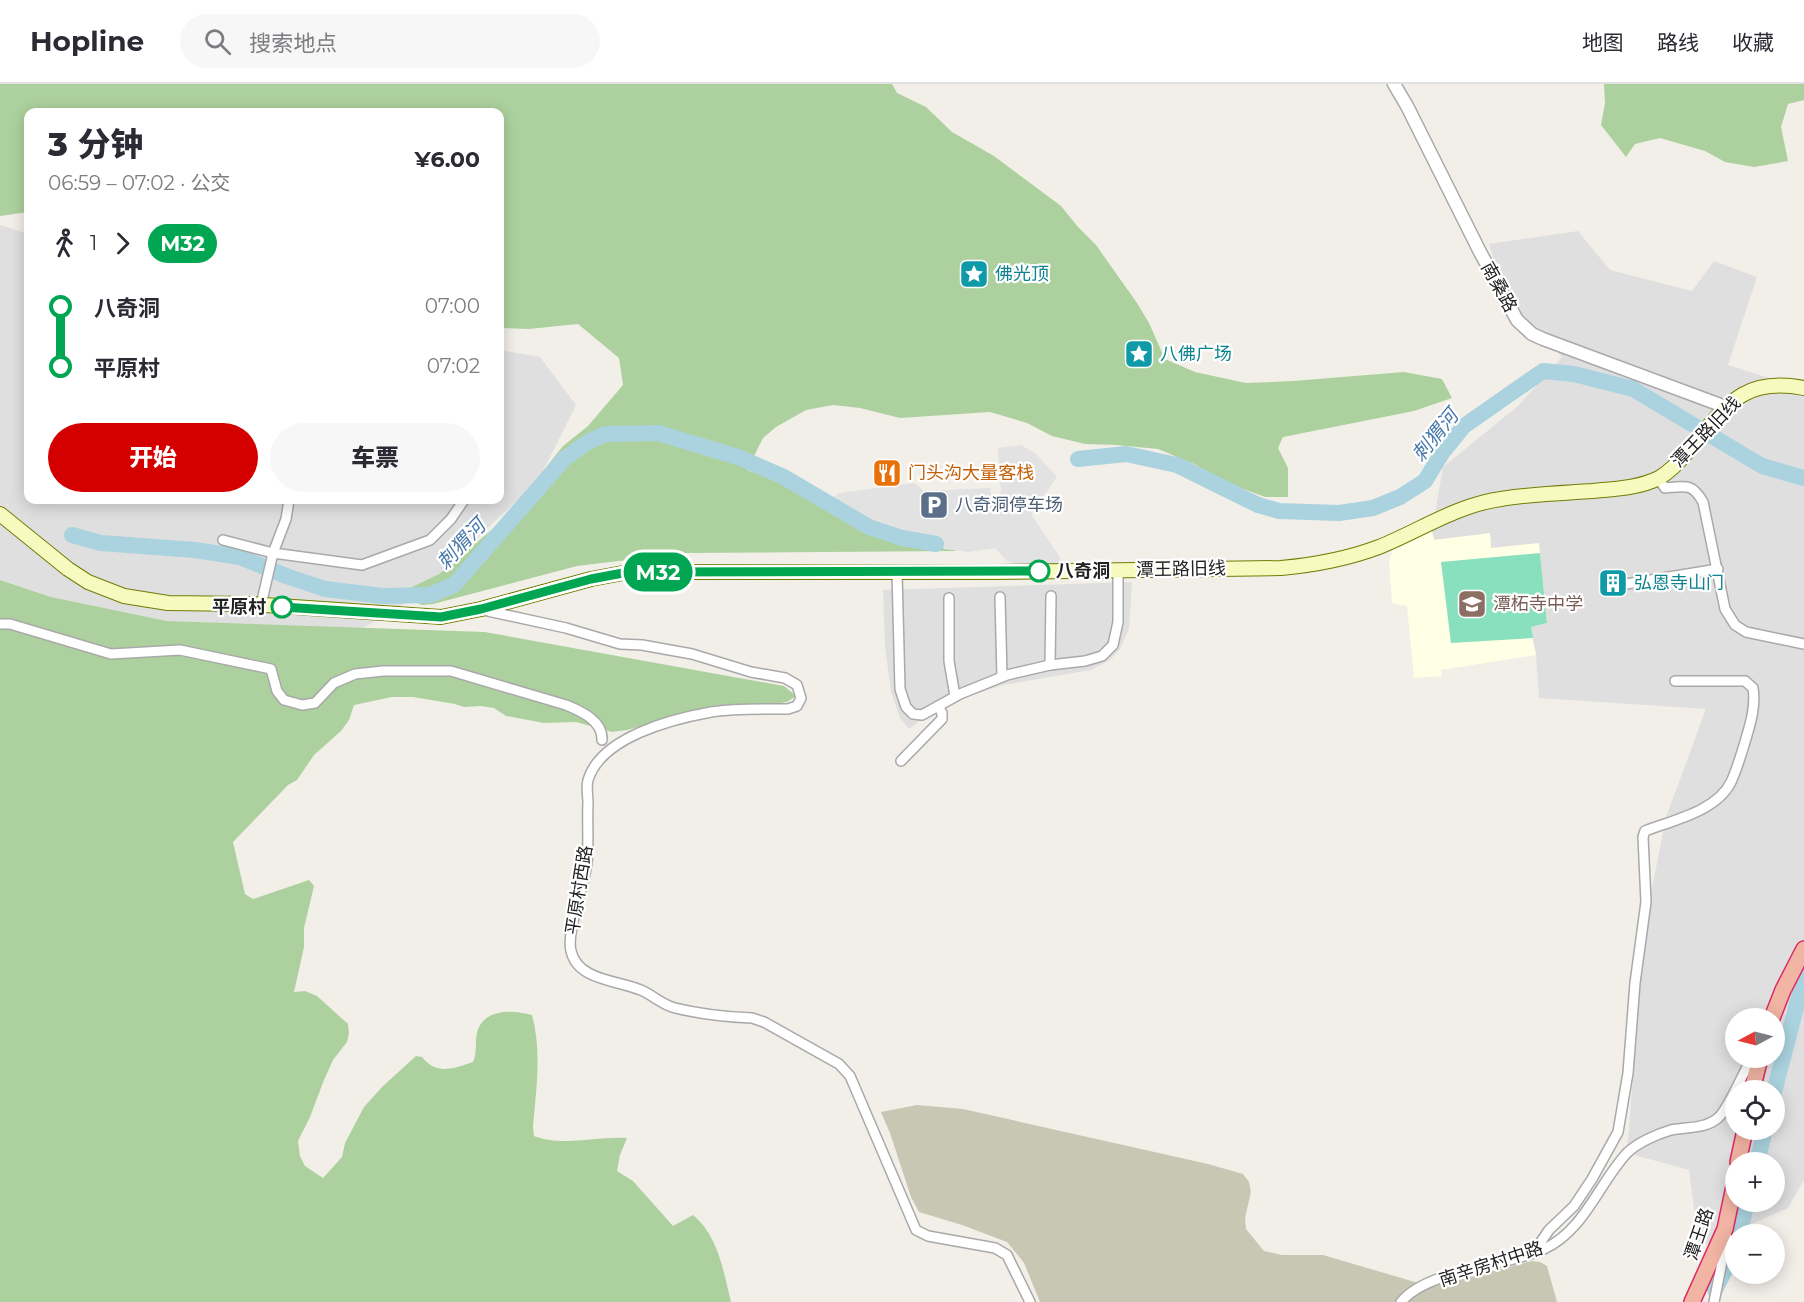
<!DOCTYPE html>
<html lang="zh">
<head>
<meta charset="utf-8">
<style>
	body { margin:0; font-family:Montserrat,"Noto Sans SC",sans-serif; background:#f7f7f7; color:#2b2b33; height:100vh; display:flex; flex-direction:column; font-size:22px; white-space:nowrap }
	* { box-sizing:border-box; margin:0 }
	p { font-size:20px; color:#7c7c81 }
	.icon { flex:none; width:33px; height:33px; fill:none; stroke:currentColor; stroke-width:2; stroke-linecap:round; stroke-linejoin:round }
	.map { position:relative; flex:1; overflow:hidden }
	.panel { position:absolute; left:24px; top:24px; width:480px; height:396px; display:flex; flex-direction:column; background:#fff; border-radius:12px; box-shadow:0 3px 15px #0003 }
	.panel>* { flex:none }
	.badge { padding:0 12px; border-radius:20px; font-size:21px; line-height:39px }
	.needle { width:39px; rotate:263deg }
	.tools { position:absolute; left:1725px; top:924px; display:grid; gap:12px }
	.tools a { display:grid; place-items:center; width:60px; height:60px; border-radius:50%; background:#fff; box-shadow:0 3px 15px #0003; font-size:30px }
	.map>.badge { position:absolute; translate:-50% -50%; box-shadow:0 0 0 3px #fff }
	.legs { display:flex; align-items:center; gap:9px; height:66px; padding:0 24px; font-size:20px }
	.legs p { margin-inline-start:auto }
	.summary { display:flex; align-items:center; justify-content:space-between; height:102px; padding:0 24px }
	h1 { font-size:33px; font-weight:800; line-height:45px }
	.primary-button { display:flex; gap:12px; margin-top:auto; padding:12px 24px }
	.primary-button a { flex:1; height:69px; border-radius:36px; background:#d40000; color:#fff; font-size:24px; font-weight:800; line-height:69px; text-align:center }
	.primary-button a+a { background:#f7f7f7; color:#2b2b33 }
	ul { padding:0 24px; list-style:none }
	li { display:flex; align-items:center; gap:21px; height:60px; font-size:22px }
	li i { display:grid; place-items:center; width:9px; height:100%; margin:0 8px; background:currentColor }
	li i::after { content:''; width:15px; height:15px; margin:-8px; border:4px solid; border-radius:50%; background:#fff }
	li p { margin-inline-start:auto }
	li:first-child i { background:linear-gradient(#0000 50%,currentColor 0) }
	li:last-child i { background:linear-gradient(currentColor 50%,#0000 0) }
	header { display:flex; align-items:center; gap:36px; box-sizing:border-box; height:84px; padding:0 30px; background:#fff; border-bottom:2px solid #e1e1e2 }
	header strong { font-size:28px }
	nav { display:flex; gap:33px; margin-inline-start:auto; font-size:21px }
	.search { width:420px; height:54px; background:#f7f7f7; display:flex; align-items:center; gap:15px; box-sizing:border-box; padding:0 21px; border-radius:33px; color:#7c7c81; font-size:22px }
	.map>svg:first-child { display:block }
	.residential { fill:#e0dfdf; fill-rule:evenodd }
	.education { fill:#ffffe5 }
	.construction { fill:#c7c7b4 }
	.forest { fill:#add19e }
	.pitch { fill:#88e0be }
	.parking { fill:#e2e2e2 }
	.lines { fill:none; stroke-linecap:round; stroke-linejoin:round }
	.river { stroke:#aad3df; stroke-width:16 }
	.minor-casing { stroke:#a9a9a9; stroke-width:12 }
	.tertiary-casing { stroke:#a9a9a9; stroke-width:15 }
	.secondary-casing { stroke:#707d05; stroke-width:16 }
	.trunk-casing { stroke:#dc2a67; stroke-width:18 }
	.minor { stroke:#fff; stroke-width:9 }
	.tertiary { stroke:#fff; stroke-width:12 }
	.secondary { stroke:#f7fabf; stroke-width:14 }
	.trunk { stroke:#f2b4a3; stroke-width:15 }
	.line-1-casing { stroke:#fff; stroke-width:14 }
	.line-1 { stroke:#00a651; stroke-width:9 }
	.stop-1-dot { fill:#fff; stroke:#00a651; stroke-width:3 }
	.labels { text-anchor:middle; stroke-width:4.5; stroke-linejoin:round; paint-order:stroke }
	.culture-label { font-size:18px; fill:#0d838f; stroke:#fff; text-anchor:start }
	.street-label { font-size:18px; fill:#222; stroke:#fff }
	.food-label { font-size:18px; fill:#c56008; stroke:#fff; text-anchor:start }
	.service-label { font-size:18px; fill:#4e5e75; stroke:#fff; text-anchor:start }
	.stop-label { font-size:18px; font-weight:bold; fill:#222; stroke:#fff; text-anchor:start }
	.education-label { font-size:18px; fill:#785e54; stroke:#fff; text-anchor:start }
	.water-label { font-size:20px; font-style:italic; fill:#4a7aab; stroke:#fff }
</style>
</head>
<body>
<header>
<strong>Hopline</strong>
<div class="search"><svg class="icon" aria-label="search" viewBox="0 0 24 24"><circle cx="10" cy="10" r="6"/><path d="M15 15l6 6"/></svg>搜索地点</div>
<nav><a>地图</a><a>路线</a><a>收藏</a></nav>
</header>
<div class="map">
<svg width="1804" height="1218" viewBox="0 0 1804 1218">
	<rect width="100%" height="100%" fill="#f2efe9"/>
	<g class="residential">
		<path d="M 0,141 L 28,150 L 28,416 L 500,416 L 500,266 L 540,273 L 576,321 L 538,397 L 411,516 L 363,544 L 167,537 L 51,513 L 0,496 Z"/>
		<path d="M 1578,147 L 1610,186 L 1692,207 L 1714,177 L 1757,193 L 1728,281 L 1804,305 L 1804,1096 L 1788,1124 L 1699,1163 L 1689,1086 L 1627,1069 L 1645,840 L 1666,733 L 1706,625 L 1539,614 L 1536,571 L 1530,543 L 1547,539 L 1491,464 L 1490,450 L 1434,456 L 1432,447 L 1443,383 L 1518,322 L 1562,273 L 1506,215 L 1489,160 ZM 1736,934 L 1774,934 L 1774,974 L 1736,974 ZM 1736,1006 L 1774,1006 L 1774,1046 L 1736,1046 ZM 1736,1078 L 1774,1078 L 1774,1118 L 1736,1118 Z"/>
		<path d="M 1132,498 L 1129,545 L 1120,565 L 1110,576 L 1091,586 L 1003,601 L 954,617 L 927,631 L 909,645 L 900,634 L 891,608 L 885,563 L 883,506 Z"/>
	</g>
	<path class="education" d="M 1432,447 L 1434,456 L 1490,449 L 1491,464 L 1539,459 L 1547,539 L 1530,543 L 1536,571 L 1441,586 L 1442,592 L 1414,594 L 1407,522 L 1392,519 L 1389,478 L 1393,464 Z"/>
	<path class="construction" d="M 917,1021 L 963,1025 L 1208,1080 L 1243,1090 L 1249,1098 L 1251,1108 L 1245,1134 L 1246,1145 L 1264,1167 L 1282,1171 L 1323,1171 L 1432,1203 L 1532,1177 L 1540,1178 L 1547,1182 L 1557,1218 L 1040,1218 L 1024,1179 L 1007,1158 L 962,1141 L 919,1128 L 911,1113 L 890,1049 L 881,1028 Z"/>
	<g class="forest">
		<path d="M 0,0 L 892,0 L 897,9 L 926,23 L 952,48 L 994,72 L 1061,122 L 1078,143 L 1096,161 L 1137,219 L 1149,239 L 1165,275 L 1195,288 L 1246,299 L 1293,297 L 1404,288 L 1442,295 L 1452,314 L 1414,327 L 1283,353 L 1278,364 L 1288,384 L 1288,413 L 1265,413 L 1225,398 L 1194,380 L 1158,365 L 1116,361 L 1085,360 L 1052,352 L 1027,339 L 990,328 L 900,334 L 860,324 L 833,321 L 806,326 L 776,343 L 763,354 L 747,386 L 786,399 L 822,420 L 855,434 L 930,450 L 956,467 L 685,469 L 577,482 L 433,520 L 422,521 L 411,516 L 410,504 L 439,490 L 507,433 L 563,362 L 588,342 L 623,301 L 619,274 L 578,240 L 529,245 L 500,244 L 500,28 L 28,28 L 28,128 L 0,132 Z"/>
		<path d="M 1604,0 L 1804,0 L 1804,16 L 1788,20 L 1781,43 L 1788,77 L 1754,83 L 1725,78 L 1705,67 L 1660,54 L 1635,60 L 1626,73 L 1601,41 L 1605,19 Z"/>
		<path d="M 0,496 L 51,513 L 167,537 L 485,548 L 784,602 L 796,612 L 787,618 L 672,634 L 627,646 L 612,648 L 576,638 L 544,639 L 506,632 L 494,624 L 481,622 L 464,623 L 455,620 L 413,613 L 392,613 L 354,621 L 349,636 L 341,647 L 314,671 L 297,696 L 288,701 L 233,758 L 245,810 L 253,815 L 309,796 L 314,802 L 304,844 L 304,863 L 294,908 L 305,907 L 317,912 L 348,940 L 349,949 L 347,958 L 333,976 L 324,996 L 310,1033 L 298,1057 L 300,1072 L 305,1082 L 323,1094 L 342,1073 L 345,1059 L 364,1023 L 382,1003 L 416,972 L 422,973 C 436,991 453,985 473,978 C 478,968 474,956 478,945 C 487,924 514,926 532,931 C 542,967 536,1007 533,1043 L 534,1052 C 562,1063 598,1052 627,1054 L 620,1071 L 617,1087 L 633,1097 L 673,1142 L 693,1131 C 718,1151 724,1189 731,1218 L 0,1218 Z"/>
	</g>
	<path class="pitch" d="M 1540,469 L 1547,539 L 1531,543 L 1533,554 L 1451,559 L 1441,478 Z"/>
	<path class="parking" d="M 1021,361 L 1035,369 L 1057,393 L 1031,430 L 1059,472 L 1063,482 L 1018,482 L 1007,477 L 995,464 L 968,468 L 944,465 L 935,456 L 830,428 L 832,414 L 840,409 L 914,399 L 924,407 L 990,404 L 991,411 L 999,415 L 1001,406 L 998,364 Z"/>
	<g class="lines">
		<g class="river">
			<path d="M 1078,375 L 1126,370 L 1177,381 L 1258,421 L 1279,427 L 1339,429 L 1373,424 L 1400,413 L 1425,397 L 1442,369 L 1464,342 L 1543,287 L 1574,290 L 1633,305 L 1762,382 L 1804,394"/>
			<path d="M 72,451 L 101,459 L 195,466 L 240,473 L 286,492 L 325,505 L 383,512 L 430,511 L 454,501 L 565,374 L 588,358 L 605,350 L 658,349 L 738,373 L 782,392 L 869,443 L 902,454 L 936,460"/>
			<path d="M 1774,1008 L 1804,893"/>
			<path d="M 1757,1078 L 1765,1046"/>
			<path d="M 1739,1150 L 1747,1118"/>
			<path d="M 1715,1206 L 1736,1164"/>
		</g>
		<g class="minor-casing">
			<g id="minor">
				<path d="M 1658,394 L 1665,404 C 1686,402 1692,399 1703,418 L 1725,525 L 1735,541 L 1746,548 L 1804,560"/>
				<path d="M 223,456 L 273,469 L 362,481 L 430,456 L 451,435 L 464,416"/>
				<path d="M 897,488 L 900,605 L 906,623 L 913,630 L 922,631 L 960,610 L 1007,591 L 1050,581 L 1085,577 L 1102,572 L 1113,561 L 1118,538 L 1118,486"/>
				<path d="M 1620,501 L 1718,485"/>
				<path d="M 1000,513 L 1002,593"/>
				<path d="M 949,514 L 949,577 L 955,612"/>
				<path d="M 261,521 L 273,469 L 286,435 L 289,416"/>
				<path d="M 483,526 L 566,544 L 620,560 L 642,561 L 692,570 L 751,588 L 785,594 L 797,601 L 801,614 L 797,622 L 788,625 C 762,625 736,624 711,628 C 672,635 601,653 588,696 C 586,703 588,712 588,719 C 587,738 589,759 587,778 C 585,800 566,848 571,867 C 578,898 621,896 643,907 C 655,913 663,921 675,924 C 700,930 727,933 752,934 L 764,938 L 839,980 L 850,992 L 916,1146 L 928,1152 L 995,1164 L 1007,1171 L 1030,1218"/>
				<path d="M 0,540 L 10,540 L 111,570 L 180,566 L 271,585 L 277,607 L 284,616 L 302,621 L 315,619 L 334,599 L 355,590 L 383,587 L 451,587 L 566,621 C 581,627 603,637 602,656"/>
				<path d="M 1050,581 L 1051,512"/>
				<path d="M 901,677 L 942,635 L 942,629 L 938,622"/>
				<path d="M 1534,1168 L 1549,1146 L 1574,1122 L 1592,1095 L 1618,1048 L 1628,989 L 1635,899 L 1646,818 L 1643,753 L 1645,747 C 1673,736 1717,727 1731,698 C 1737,685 1741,671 1745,658 C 1750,641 1756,623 1753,604 L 1745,597 L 1675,597"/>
				<path d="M 1401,1218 C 1428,1185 1505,1183 1544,1165 C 1584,1147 1599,1099 1627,1069 C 1637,1059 1657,1050 1671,1046 C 1686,1043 1707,1045 1719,1033 C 1728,1025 1744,987 1752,974"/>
				<path d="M 1714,1218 L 1727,1153"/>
			</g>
		</g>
		<g class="tertiary-casing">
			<path id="tertiary" d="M 1394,0 L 1407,22 L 1480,168 L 1517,236 L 1532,250 L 1543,255 L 1726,323"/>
		</g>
		<g class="secondary-casing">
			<path id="secondary" d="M 0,430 L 68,485 L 88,498 L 124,512 L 168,519 L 250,520 L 441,533 L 481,525 L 591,495 L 623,489 L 648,488 L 993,488 L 1281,484 C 1314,481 1347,475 1379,463 C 1419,447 1457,421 1501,415 C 1531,410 1562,409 1592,407 C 1614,405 1639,404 1659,394 C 1671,387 1680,377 1689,366 C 1725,324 1741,292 1804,304"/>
		</g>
		<g class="trunk-casing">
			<g id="trunk">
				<path d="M 1772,934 L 1783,906 L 1804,865"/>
				<path d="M 1752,1006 L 1760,974"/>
				<path d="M 1738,1078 L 1745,1046"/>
				<path d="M 1692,1218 L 1725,1145 L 1736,1093"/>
			</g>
		</g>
		<use href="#minor" class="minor"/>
		<use href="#tertiary" class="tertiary"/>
		<use href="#secondary" class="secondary"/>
		<use href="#trunk" class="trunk"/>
	</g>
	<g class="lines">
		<g class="line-1-casing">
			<path id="line-1" d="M 282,523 L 441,533 L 481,525 L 591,495 L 623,489 L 648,488 L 1039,487"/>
		</g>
		<use href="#line-1" class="line-1"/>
	</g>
	<defs>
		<g id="sight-square" transform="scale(1.5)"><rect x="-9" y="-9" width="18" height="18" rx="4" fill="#0f9aa8" stroke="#fff"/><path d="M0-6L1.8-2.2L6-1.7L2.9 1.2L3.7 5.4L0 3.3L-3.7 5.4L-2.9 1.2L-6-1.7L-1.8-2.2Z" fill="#fff"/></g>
		<g id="restaurant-square" transform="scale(1.5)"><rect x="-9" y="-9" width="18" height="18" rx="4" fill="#e8710a" stroke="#fff"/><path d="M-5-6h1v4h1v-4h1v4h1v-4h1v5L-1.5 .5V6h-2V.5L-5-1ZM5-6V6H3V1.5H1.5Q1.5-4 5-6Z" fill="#fff"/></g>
		<g id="parking-square" transform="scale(1.5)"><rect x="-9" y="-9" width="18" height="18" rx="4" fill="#5c6f8a" stroke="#fff"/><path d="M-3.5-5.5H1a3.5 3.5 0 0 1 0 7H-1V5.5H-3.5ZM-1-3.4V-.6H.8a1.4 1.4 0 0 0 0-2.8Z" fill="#fff"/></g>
		<g id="building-square" transform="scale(1.5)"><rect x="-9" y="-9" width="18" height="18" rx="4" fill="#0f9aa8" stroke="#fff"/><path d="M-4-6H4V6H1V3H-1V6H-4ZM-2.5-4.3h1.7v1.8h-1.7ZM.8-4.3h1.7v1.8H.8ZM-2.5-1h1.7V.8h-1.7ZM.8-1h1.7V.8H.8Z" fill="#fff"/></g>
		<g id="school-square" transform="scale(1.5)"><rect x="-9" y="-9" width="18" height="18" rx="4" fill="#8d6e63" stroke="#fff"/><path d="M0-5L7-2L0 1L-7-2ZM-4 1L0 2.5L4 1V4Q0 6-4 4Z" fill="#fff"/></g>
	</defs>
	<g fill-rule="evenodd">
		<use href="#sight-square" x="974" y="190"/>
		<use href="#sight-square" x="1139" y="270"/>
		<use href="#restaurant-square" x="887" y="389"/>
		<use href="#parking-square" x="934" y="421"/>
		<use href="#building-square" x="1613" y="499"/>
		<use href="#school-square" x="1472" y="520"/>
	</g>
	<g class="stop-1-dot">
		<circle cx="1039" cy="487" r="10"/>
		<circle cx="282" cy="523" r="10"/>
	</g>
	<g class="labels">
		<g class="culture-label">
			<text x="995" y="196">佛光顶</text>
			<text x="1160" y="276">八佛广场</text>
			<text x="1634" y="505">弘恩寺山门</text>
		</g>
		<g class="street-label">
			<text transform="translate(1499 203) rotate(61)" y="6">南桑路</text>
			<text transform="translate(1706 348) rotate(-46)" y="6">潭王路旧线</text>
			<text transform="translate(1181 485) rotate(-1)" y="6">潭王路旧线</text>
			<text transform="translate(579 806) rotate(-81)" y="6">平原村西路</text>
			<text transform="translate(1699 1150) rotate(-71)" y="6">潭王路</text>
			<text transform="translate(1491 1180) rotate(-18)" y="6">南辛房村中路</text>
		</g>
		<g class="food-label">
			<text x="908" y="395">门头沟大量客栈</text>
		</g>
		<g class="service-label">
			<text x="955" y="427">八奇洞停车场</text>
		</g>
		<g class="stop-label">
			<text x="1056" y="493">八奇洞</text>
			<text x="266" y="529" text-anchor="end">平原村</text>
		</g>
		<g class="education-label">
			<text x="1493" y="526">潭柘寺中学</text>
		</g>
		<g class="water-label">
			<text transform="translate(1435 351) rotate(-51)" y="7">刺猬河</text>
			<text transform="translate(461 460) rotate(-47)" y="7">刺猬河</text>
		</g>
	</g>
</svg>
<div class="tools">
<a><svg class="needle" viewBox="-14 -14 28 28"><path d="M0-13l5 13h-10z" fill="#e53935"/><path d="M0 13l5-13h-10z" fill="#7c7c81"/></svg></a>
<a><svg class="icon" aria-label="locate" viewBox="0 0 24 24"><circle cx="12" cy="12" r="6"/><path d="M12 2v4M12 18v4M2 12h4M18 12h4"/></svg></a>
<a>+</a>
<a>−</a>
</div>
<b class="badge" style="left:658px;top:488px;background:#00a651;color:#fff">M32</b>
<section class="panel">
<div class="summary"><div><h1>3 分钟</h1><p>06:59 – 07:02 · 公交</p></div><b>¥6.00</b></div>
<div class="legs"><svg class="icon" aria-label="walk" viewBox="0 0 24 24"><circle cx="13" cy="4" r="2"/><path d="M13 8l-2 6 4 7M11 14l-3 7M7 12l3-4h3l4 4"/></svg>1<svg class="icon" aria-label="forward" viewBox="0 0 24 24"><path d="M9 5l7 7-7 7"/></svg><b class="badge" style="background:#00a651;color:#fff">M32</b></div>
<ul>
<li><i style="color:#00a651"></i><b>八奇洞</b><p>07:00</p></li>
<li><i style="color:#00a651"></i><b>平原村</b><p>07:02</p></li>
</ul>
<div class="primary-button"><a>开始</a><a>车票</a></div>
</section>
</div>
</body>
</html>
